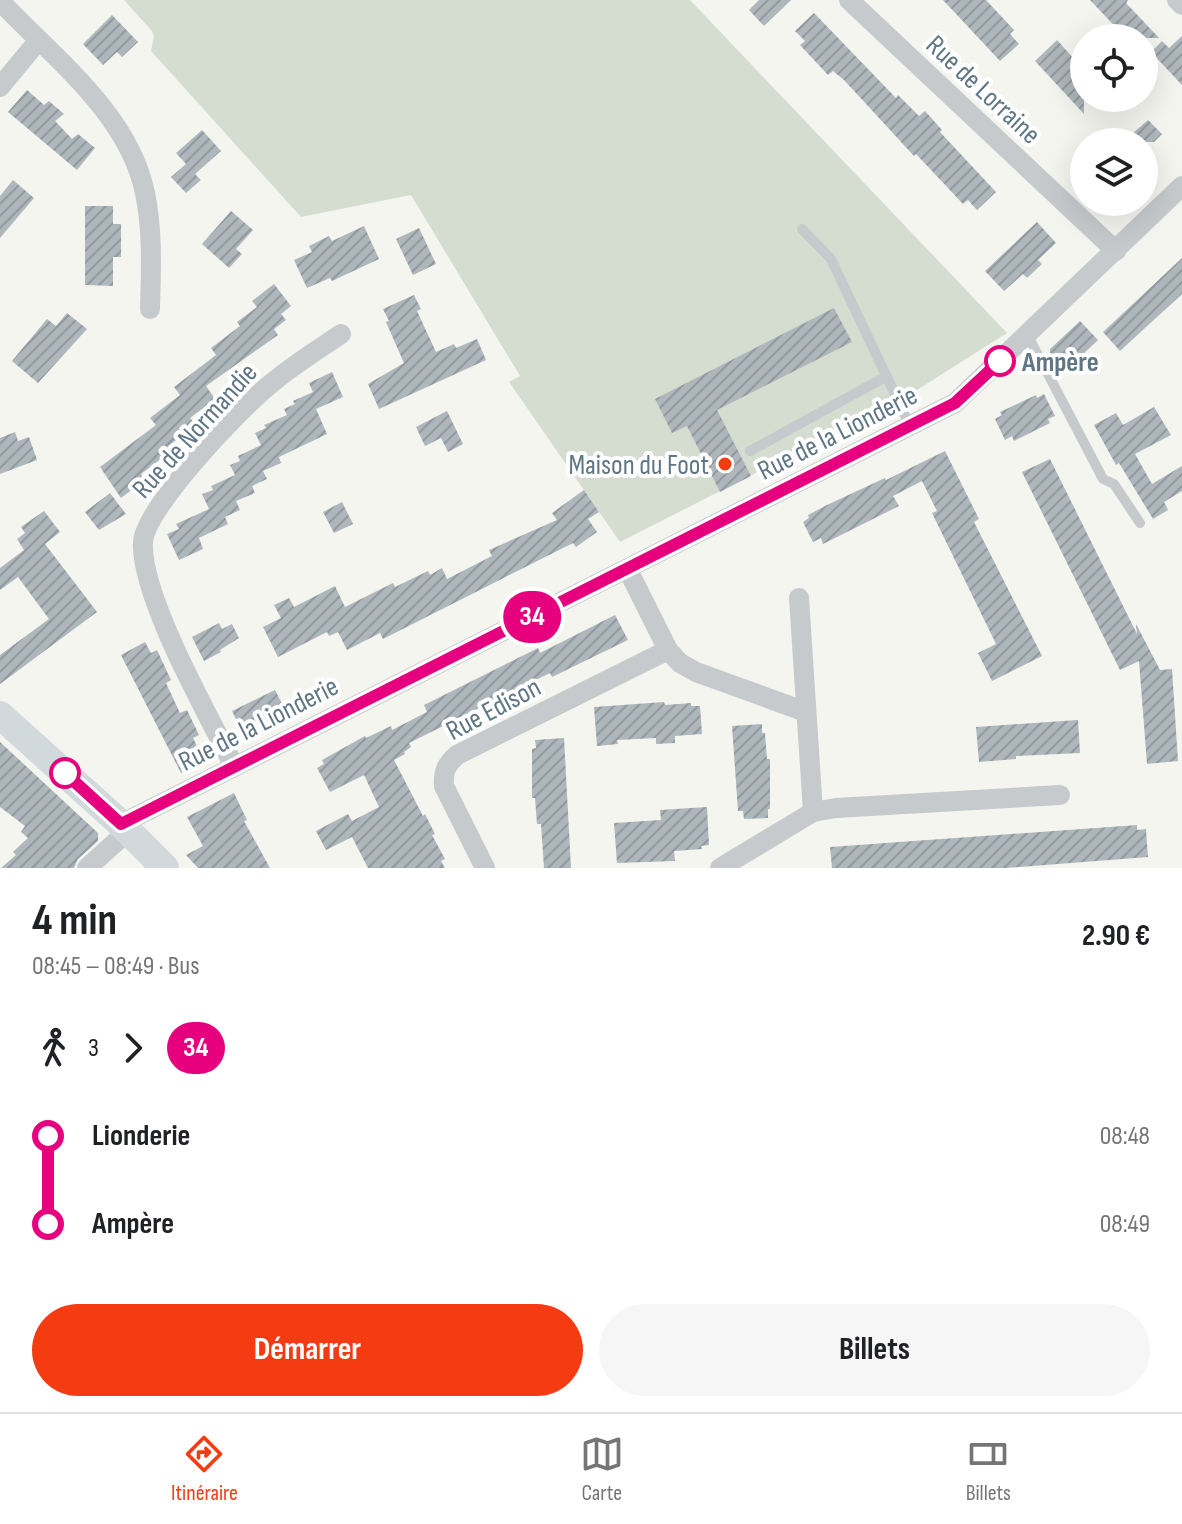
<!DOCTYPE html>
<html lang="fr">
<head>
<meta charset="utf-8">
<style>
	body { margin:0; font-family:"Sofia Sans Condensed",sans-serif; background:#f6f6f6; color:#202124; height:100vh; display:flex; flex-direction:column; font-size:30px; white-space:nowrap }
	* { box-sizing:border-box; margin:0 }
	p { font-size:26px; color:#757577 }
	.icon { flex:none; width:44px; height:44px; fill:none; stroke:currentColor; stroke-width:2; stroke-linecap:round; stroke-linejoin:round }
	.map { position:relative; height:868px; overflow:hidden }
	.drawer { display:flex; flex-direction:column; background:#fff; flex:1 }
	.drawer>* { flex:none }
	.badge { padding:0 16px; border-radius:26px; font-size:28px; line-height:52px }
	.buttons { position:absolute; left:1070px; top:24px; display:grid; gap:16px }
	.buttons a { display:grid; place-items:center; width:88px; height:88px; border-radius:50%; background:#fff; box-shadow:0 8px 32px #0002; font-size:40px }
	.map>.badge { position:absolute; translate:-50% -50%; box-shadow:0 0 0 4px #fff }
	.legs { display:flex; align-items:center; gap:12px; height:88px; padding:0 32px; font-size:26px }
	.legs p { margin-inline-start:auto }
	.headline { display:flex; align-items:center; justify-content:space-between; height:136px; padding:0 32px }
	h1 { font-size:44px; font-weight:700; line-height:60px }
	.primary-button { display:flex; gap:16px; margin-top:auto; padding:16px 32px }
	.primary-button a { flex:1; height:92px; border-radius:48px; background:#f43b11; color:#fff; font-size:32px; font-weight:700; line-height:92px; text-align:center }
	.primary-button a+a { background:#f6f6f6; color:#202124 }
	ul { padding:0 32px; list-style:none }
	li { display:flex; align-items:center; gap:28px; height:88px; font-size:30px }
	li i { display:grid; place-items:center; width:12px; height:100%; margin:0 10px; background:currentColor }
	li i::after { content:''; width:20px; height:20px; margin:-10px; border:6px solid; border-radius:50%; background:#fff }
	li p { margin-inline-start:auto }
	li:first-child i { background:linear-gradient(#0000 50%,currentColor 0) }
	li:last-child i { background:linear-gradient(currentColor 50%,#0000 0) }
	.tabs { display:flex; justify-content:space-around; align-items:center; height:112px; border-top:2px solid #e0e0e0; background:#fff; font-size:22px; color:#757577 }
	.tabs a { display:grid; justify-items:center; gap:4px }
	.tabs .on { color:#f43b11 }
	.map>svg:first-child { display:block }
	.grass { fill:#d5ddd0 }
	.building { fill:url(#building-hatch) }
	.lines { fill:none; stroke-linecap:round; stroke-linejoin:round }
	.service { stroke:#c6cacc; stroke-width:10 }
	.minor { stroke:#c6cacc; stroke-width:20 }
	.secondary { stroke:#d2d9dc; stroke-width:28 }
	.line-1-casing { stroke:#fff; stroke-width:18 }
	.line-1 { stroke:#e6007e; stroke-width:12 }
	.stop-1-dot { fill:#fff; stroke:#e6007e; stroke-width:4 }
	.poi-dot { fill:#f43b11; stroke:#fff; stroke-width:3 }
	.labels { text-anchor:middle; stroke-width:8; stroke-linejoin:round; paint-order:stroke }
	.street-label { font-size:28px; fill:#607684; stroke:#fff }
	.stop-label { font-size:28px; font-weight:bold; fill:#607684; stroke:#fff; text-anchor:start }
	.poi-label { font-size:28px; fill:#607684; stroke:#fff; text-anchor:end }
</style>
</head>
<body>
<div class="map">
<svg width="1182" height="868" viewBox="0 0 1182 868">
	<defs>
		<pattern id="building-hatch" width="6" height="6" patternUnits="userSpaceOnUse" patternTransform="scale(2)"><rect width="6" height="6" fill="#aeb7bb"/><path d="M-1 1l2-2M0 6l6-6M5 7l2-2" fill="none" stroke="#91999e"/></pattern>
	</defs>
	<rect width="100%" height="100%" fill="#f5f5f0"/>
	<path class="grass" d="M 124,0 L 690,0 L 1007,333 L 909,395 L 620,542 L 509,382 L 520,376 L 411,195 L 301,217 L 151,51 L 154,36 L 152,31 Z"/>
	<g class="building">
		<path d="M 759,0 L 791,0 L 764,26 L 749,10 Z"/>
		<path d="M 943,0 L 986,0 L 1014,30 L 1010,34 L 1019,44 L 1000,61 Z"/>
		<path d="M 1090,0 L 1128,0 L 1126,3 L 1159,38 L 1126,38 Z"/>
		<path d="M 814,13 L 896,98 L 898,95 L 919,116 L 925,111 L 942,130 L 940,132 L 996,192 L 977,210 L 968,200 L 963,204 L 916,154 L 914,156 L 844,80 L 833,71 L 828,75 L 800,45 L 805,41 L 795,31 Z"/>
		<path d="M 112,15 L 138,42 L 122,57 L 117,52 L 103,65 L 83,44 Z"/>
		<path d="M 1182,36 L 1182,85 L 1151,52 L 1162,41 L 1169,48 Z"/>
		<path d="M 1057,40 L 1084,70 L 1084,114 L 1035,61 Z"/>
		<path d="M 27,90 L 44,105 L 49,101 L 64,114 L 55,121 L 72,139 L 78,134 L 95,148 L 77,170 L 8,112 Z"/>
		<path d="M 1148,120 L 1162,134 L 1154,142 L 1123,142 Z"/>
		<path d="M 202,130 L 221,151 L 195,174 L 201,180 L 186,193 L 171,177 L 186,164 L 176,153 Z"/>
		<path d="M 13,180 L 34,198 L 0,238 L 0,196 Z"/>
		<path d="M 85,206 L 113,206 L 113,224 L 121,224 L 121,257 L 113,257 L 113,286 L 85,285 Z"/>
		<path d="M 231,211 L 253,230 L 236,249 L 242,254 L 229,268 L 202,244 Z"/>
		<path d="M 1037,222 L 1056,243 L 1038,260 L 1042,264 L 1027,278 L 1023,274 L 1004,291 L 985,271 Z"/>
		<path d="M 364,226 L 379,259 L 332,281 L 330,278 L 307,288 L 294,260 L 312,252 L 309,246 L 329,236 L 332,241 Z"/>
		<path d="M 419,228 L 436,264 L 413,275 L 396,239 Z"/>
		<path d="M 1182,258 L 1182,294 L 1120,351 L 1103,332 Z"/>
		<path d="M 274,284 L 291,306 L 281,314 L 286,320 L 274,329 L 278,335 L 206,386 L 215,399 L 190,418 L 196,425 L 167,447 L 170,452 L 141,474 L 145,480 L 121,498 L 100,467 L 156,425 L 150,418 L 180,395 L 174,387 L 216,355 L 211,348 L 240,326 L 237,322 L 257,307 L 252,301 Z"/>
		<path d="M 414,295 L 421,309 L 417,311 L 436,352 L 454,344 L 456,348 L 477,339 L 486,360 L 379,409 L 368,384 L 404,363 L 386,322 L 389,321 L 383,309 Z"/>
		<path d="M 834,308 L 852,342 L 717,410 L 751,476 L 720,492 L 687,426 L 672,433 L 655,399 Z"/>
		<path d="M 67,313 L 87,329 L 38,383 L 12,361 L 47,319 L 56,326 Z"/>
		<path d="M 1080,321 L 1098,340 L 1065,371 L 1050,356 L 1050,349 Z"/>
		<path d="M 332,372 L 343,397 L 316,409 L 327,434 L 279,457 L 281,463 L 263,471 L 267,479 L 252,486 L 255,493 L 236,501 L 240,510 L 225,517 L 228,524 L 199,538 L 203,549 L 179,560 L 167,534 L 179,529 L 176,524 L 209,509 L 202,494 L 213,490 L 211,486 L 235,475 L 230,465 L 240,461 L 238,456 L 261,445 L 255,433 L 266,428 L 264,425 L 287,415 L 284,409 L 295,404 L 293,401 L 313,392 L 309,383 Z"/>
		<path d="M 1044,394 L 1055,416 L 1048,419 L 1050,423 L 1014,441 L 1012,436 L 1005,440 L 995,419 L 1002,415 L 1000,412 L 1036,395 L 1037,398 Z"/>
		<path d="M 1154,407 L 1171,435 L 1135,454 L 1152,484 L 1182,466 L 1182,491 L 1164,502 L 1168,510 L 1153,519 L 1119,463 L 1116,465 L 1094,425 L 1116,413 L 1123,425 Z"/>
		<path d="M 447,411 L 463,444 L 448,452 L 441,438 L 425,446 L 416,427 Z"/>
		<path d="M 15,432 L 18,441 L 29,437 L 37,460 L 0,474 L 0,438 Z"/>
		<path d="M 945,451 L 979,519 L 974,522 L 1042,656 L 992,681 L 978,653 L 996,644 L 932,513 L 937,511 L 922,481 L 893,496 L 899,506 L 823,544 L 821,538 L 813,542 L 803,522 L 809,518 L 808,515 L 827,505 L 885,478 L 886,480 Z"/>
		<path d="M 1050,459 L 1137,634 L 1136,624 L 1160,670 L 1172,669 L 1178,761 L 1147,764 L 1139,661 L 1120,670 L 1022,472 Z"/>
		<path d="M 584,490 L 599,512 L 588,519 L 597,532 L 576,547 L 573,543 L 383,639 L 380,633 L 347,650 L 338,632 L 329,636 L 327,632 L 278,657 L 263,627 L 281,618 L 274,605 L 289,598 L 294,607 L 335,586 L 345,607 L 393,583 L 395,587 L 428,571 L 430,575 L 442,568 L 447,579 L 492,556 L 489,550 L 557,520 L 552,513 Z"/>
		<path d="M 110,493 L 126,514 L 99,530 L 85,512 Z"/>
		<path d="M 342,502 L 353,524 L 334,533 L 323,512 Z"/>
		<path d="M 44,511 L 60,532 L 45,544 L 97,612 L 0,684 L 0,655 L 49,619 L 18,577 L 0,590 L 0,568 L 24,550 L 17,539 L 25,533 L 21,527 Z"/>
		<path d="M 615,615 L 628,640 L 552,677 L 550,673 L 409,743 L 411,747 L 404,752 L 405,754 L 394,760 L 423,816 L 425,814 L 435,834 L 432,835 L 445,859 L 441,861 L 445,868 L 368,868 L 352,837 L 326,850 L 316,831 L 348,814 L 352,821 L 379,807 L 364,775 L 330,792 L 317,768 L 324,764 L 322,760 L 365,736 L 366,738 L 391,726 L 392,730 L 427,712 L 424,705 L 538,648 L 540,653 Z"/>
		<path d="M 219,623 L 222,629 L 232,624 L 239,638 L 220,650 L 221,652 L 204,661 L 192,637 Z"/>
		<path d="M 145,642 L 151,653 L 157,650 L 171,680 L 166,683 L 180,713 L 187,710 L 199,735 L 193,738 L 198,748 L 190,752 L 196,766 L 181,773 L 121,655 Z"/>
		<path d="M 275,690 L 287,713 L 277,718 L 280,724 L 257,736 L 254,730 L 244,735 L 232,711 Z"/>
		<path d="M 664,702 L 665,705 L 691,703 L 691,706 L 700,706 L 702,734 L 675,736 L 675,743 L 656,744 L 656,738 L 617,740 L 618,744 L 597,746 L 594,707 Z"/>
		<path d="M 1078,720 L 1080,753 L 1016,756 L 1016,759 L 979,762 L 976,727 Z"/>
		<path d="M 762,724 L 762,733 L 765,733 L 767,759 L 770,759 L 770,809 L 768,809 L 768,818 L 744,819 L 743,811 L 738,811 L 732,726 Z"/>
		<path d="M 564,738 L 571,868 L 544,868 L 541,824 L 537,824 L 535,798 L 532,798 L 532,749 L 536,748 L 535,740 Z"/>
		<path d="M 0,742 L 98,833 L 98,841 L 78,859 L 74,868 L 1,868 L 16,855 L 13,852 L 28,838 L 21,832 L 25,826 L 0,807 Z"/>
		<path d="M 234,793 L 247,820 L 244,821 L 270,868 L 198,868 L 186,855 L 203,846 L 187,817 Z"/>
		<path d="M 707,807 L 709,845 L 701,846 L 702,849 L 674,851 L 675,861 L 617,863 L 614,823 L 661,820 L 660,810 Z"/>
		<path d="M 1137,825 L 1137,830 L 1146,829 L 1148,857 L 1006,868 L 832,868 L 830,847 Z"/>
	</g>
	<g class="lines">
		<g class="service">
			<path d="M 802,229 L 831,259 L 910,426"/>
			<path d="M 1027,334 L 1103,479 L 1114,484 L 1140,523"/>
			<path d="M 750,451 L 887,376"/>
		</g>
		<g class="minor">
			<path d="M 849,0 L 1116,251"/>
			<path d="M 1177,0 L 1182,5"/>
			<path d="M 0,1 C 53,57 129,114 145,193 C 153,232 151,270 150,309"/>
			<path d="M 0,87 L 38,41"/>
			<path d="M 628,570 L 668,650 L 680,663 L 696,672 L 806,712"/>
			<path d="M 799,598 L 813,812"/>
			<path d="M 234,766 C 208,715 140,595 143,542 C 145,508 238,411 267,387 C 290,367 316,351 341,334"/>
			<path d="M 121,824 L 955,403 L 1182,186"/>
			<path d="M 87,868 L 128,831"/>
			<path d="M 485,868 L 444,786 C 443,771 446,765 457,755 L 668,650"/>
			<path d="M 720,868 L 813,812 L 836,808 L 1060,795"/>
		</g>
		<path class="secondary" d="M 0,715 L 121,824 L 165,868"/>
	</g>
	<g class="lines">
		<g class="line-1-casing">
			<path id="line-1" d="M 65,773 L 121,824 L 955,403 L 1000,361"/>
		</g>
		<use href="#line-1" class="line-1"/>
	</g>
	<g class="stop-1-dot">
		<circle cx="1000" cy="361" r="14"/>
		<circle cx="65" cy="773" r="14"/>
	</g>
	<circle class="poi-dot" cx="725" cy="464" r="8"/>
	<g class="labels">
		<g class="street-label">
			<text transform="translate(984 89) rotate(43)" y="10">Rue de Lorraine</text>
			<text transform="translate(194 430) rotate(-48)" y="10">Rue de Normandie</text>
			<text transform="translate(837 432) rotate(-27)" y="10">Rue de la Lionderie</text>
			<text transform="translate(493 708) rotate(-28)" y="10">Rue Edison</text>
			<text transform="translate(258 723) rotate(-27)" y="10">Rue de la Lionderie</text>
		</g>
		<g class="stop-label">
			<text x="1022" y="371">Ampère</text>
		</g>
		<g class="poi-label">
			<text x="709" y="474">Maison du Foot</text>
		</g>
	</g>
</svg>
<div class="buttons">
<a><svg class="icon" aria-label="locate" viewBox="0 0 24 24"><circle cx="12" cy="12" r="6"/><path d="M12 2v4M12 18v4M2 12h4M18 12h4"/></svg></a>
<a><svg class="icon" aria-label="layers" viewBox="0 0 24 24"><path d="M12 4l9 5-9 5-9-5zM3 14l9 5 9-5"/></svg></a>
</div>
<b class="badge" style="left:532px;top:617px;background:#e6007e;color:#fff">34</b>
</div>
<section class="drawer">
<div class="headline"><div><h1>4 min</h1><p>08:45 – 08:49 · Bus</p></div><b>2.90 €</b></div>
<div class="legs"><svg class="icon" aria-label="walk" viewBox="0 0 24 24"><circle cx="13" cy="4" r="2"/><path d="M13 8l-2 6 4 7M11 14l-3 7M7 12l3-4h3l4 4"/></svg>3<svg class="icon" aria-label="forward" viewBox="0 0 24 24"><path d="M9 5l7 7-7 7"/></svg><b class="badge" style="background:#e6007e;color:#fff">34</b></div>
<ul>
<li><i style="color:#e6007e"></i><b>Lionderie</b><p>08:48</p></li>
<li><i style="color:#e6007e"></i><b>Ampère</b><p>08:49</p></li>
</ul>
<div class="primary-button"><a>Démarrer</a><a>Billets</a></div>
</section>
<nav class="tabs">
<a class="on"><svg class="icon" aria-label="directions" viewBox="0 0 24 24"><path d="M12 3l9 9-9 9-9-9zM9 14v-3h6M13 9l2 2-2 2"/></svg>Itinéraire</a>
<a><svg class="icon" aria-label="map" viewBox="0 0 24 24"><path d="M3 6l6-2 6 2 6-2v14l-6 2-6-2-6 2zM9 4v14M15 6v14"/></svg>Carte</a>
<a><svg class="icon" aria-label="tickets" viewBox="0 0 24 24"><path d="M3 7h18v10H3zM15 7v10"/></svg>Billets</a>
</nav>
</body>
</html>
